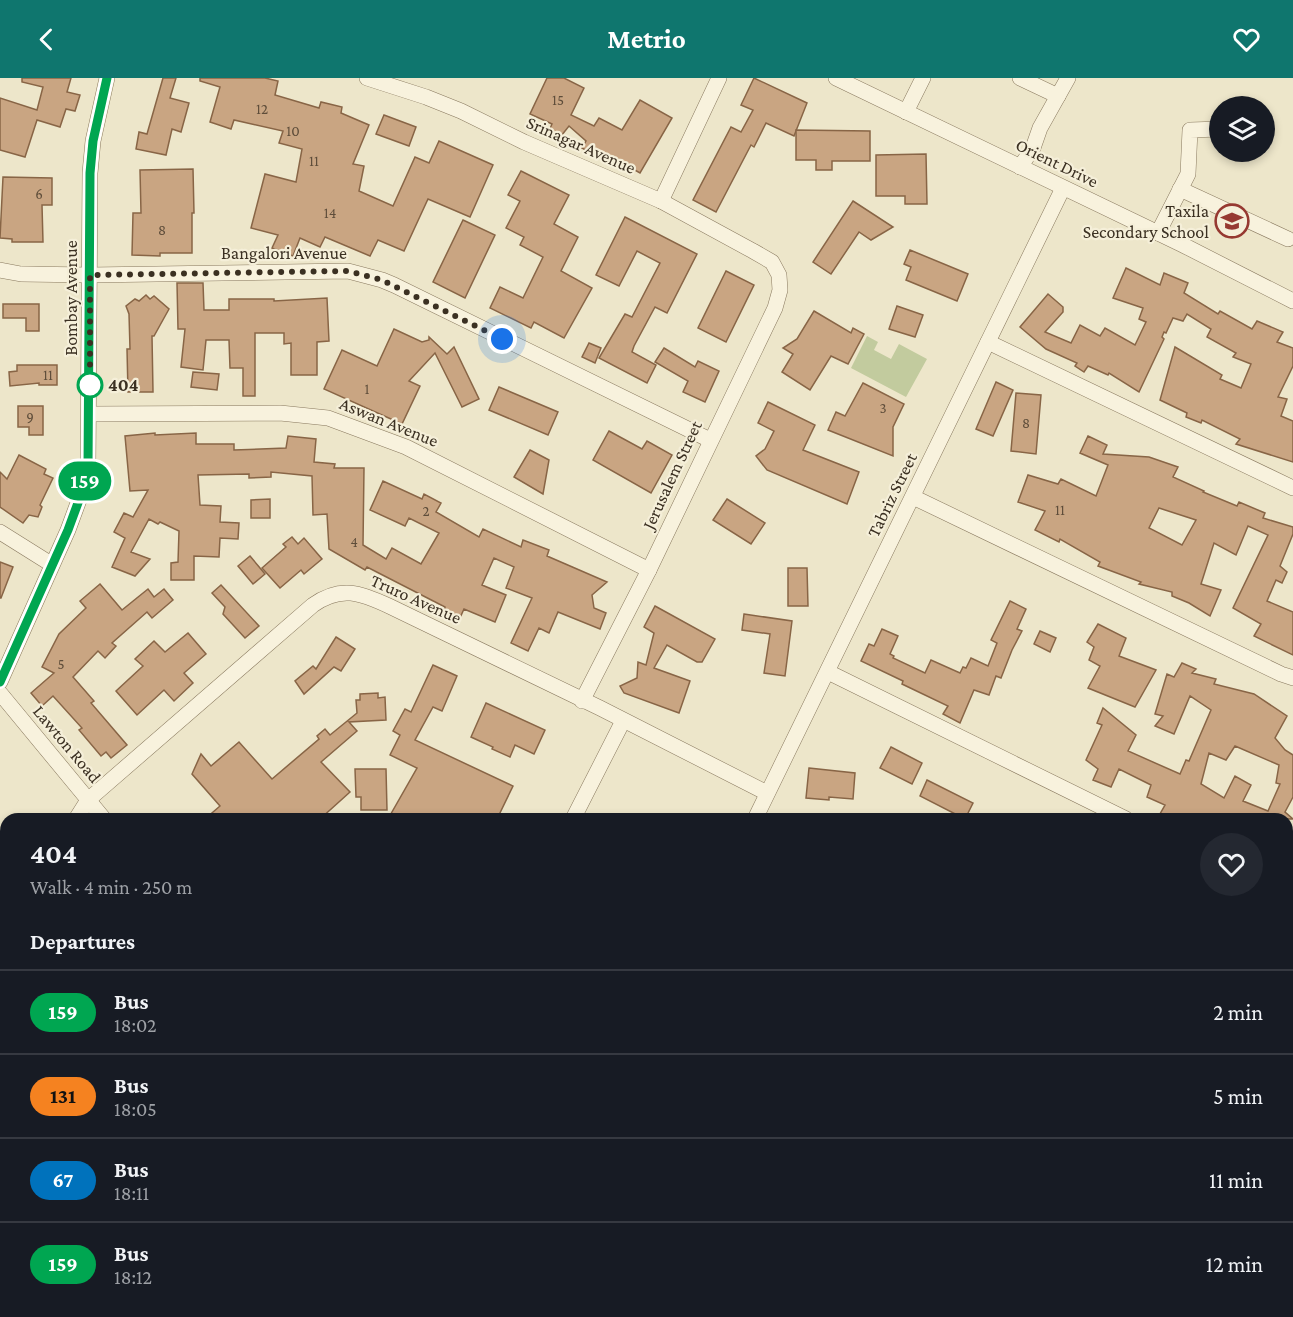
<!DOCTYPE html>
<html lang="en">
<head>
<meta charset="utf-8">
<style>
	body { margin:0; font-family:"Crimson Pro",serif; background:#242831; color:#f1f3f6; height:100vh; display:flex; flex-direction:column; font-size:22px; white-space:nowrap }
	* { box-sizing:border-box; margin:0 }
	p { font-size:20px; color:#9ea1a6 }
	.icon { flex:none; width:33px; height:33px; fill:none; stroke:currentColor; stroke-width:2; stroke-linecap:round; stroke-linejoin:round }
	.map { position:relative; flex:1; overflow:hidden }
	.panel { position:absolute; left:0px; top:735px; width:1293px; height:504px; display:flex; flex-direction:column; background:#171b24; border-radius:18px 18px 0 0; box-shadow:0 3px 9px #0003 }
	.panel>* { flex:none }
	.badge { padding:0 12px; border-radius:20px; font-size:21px; line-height:39px }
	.tools { position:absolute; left:1209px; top:18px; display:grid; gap:12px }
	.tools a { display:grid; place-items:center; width:66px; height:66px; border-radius:50%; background:#171b24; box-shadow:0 3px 9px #0003; font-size:30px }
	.you { position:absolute; width:30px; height:30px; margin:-15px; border:4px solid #fff; border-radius:50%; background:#1a73e8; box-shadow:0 0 0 9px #1a73e833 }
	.map>.badge { position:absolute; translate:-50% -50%; box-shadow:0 0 0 3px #fff }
	h2 { padding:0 30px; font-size:22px; line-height:54px }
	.round { display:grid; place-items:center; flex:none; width:63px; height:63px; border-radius:32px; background:#242831 }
	.overview { display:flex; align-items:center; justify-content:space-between; height:102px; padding:0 30px }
	h1 { font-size:28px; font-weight:700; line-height:45px }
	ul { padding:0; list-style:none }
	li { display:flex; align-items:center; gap:18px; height:84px; padding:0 30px; border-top:2px solid #363941 }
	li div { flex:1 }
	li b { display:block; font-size:22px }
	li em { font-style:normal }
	li .badge { min-width:66px; font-weight:700; text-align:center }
	header { display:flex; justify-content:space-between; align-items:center; height:78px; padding:0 30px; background:#0f766e; color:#fff; font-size:27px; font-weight:700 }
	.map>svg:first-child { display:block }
	.green { fill:#c2cb9e }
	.building { fill:#c9a582; stroke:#886546; stroke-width:1.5; fill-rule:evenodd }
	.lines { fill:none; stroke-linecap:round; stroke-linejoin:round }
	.minor-casing { stroke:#89795f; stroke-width:16 }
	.minor { stroke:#f8f2dd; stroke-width:15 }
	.line-casing { stroke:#fff; stroke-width:14 }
	.line { stroke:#00a651; stroke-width:9 }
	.walk { stroke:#3b3022; stroke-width:6; stroke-dasharray:0 10.8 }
	.stop-dot { fill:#fff; stroke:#00a651; stroke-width:3 }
	.labels { text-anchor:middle; stroke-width:4.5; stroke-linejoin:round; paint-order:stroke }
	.number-label { font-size:15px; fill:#5e4d3a }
	.street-label { font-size:18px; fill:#3b3022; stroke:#f5efd9 }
	.poi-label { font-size:18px; fill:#3b3022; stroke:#f5efd9; text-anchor:end }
	.stop-label { font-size:18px; font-weight:bold; fill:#3b3022; stroke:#f5efd9; text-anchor:start }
</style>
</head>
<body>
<header><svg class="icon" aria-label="back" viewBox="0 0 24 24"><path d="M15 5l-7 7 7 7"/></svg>Metrio<svg class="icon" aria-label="heart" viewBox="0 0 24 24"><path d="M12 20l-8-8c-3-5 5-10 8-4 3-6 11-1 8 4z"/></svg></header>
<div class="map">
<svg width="1293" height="1239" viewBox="0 0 1293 1239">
	<rect width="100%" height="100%" fill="#ede6ca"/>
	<path class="green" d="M 867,258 L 878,264 L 874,272 L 891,281 L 899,266 L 927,281 L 906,319 L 851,290 Z"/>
	<g class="building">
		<path d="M 22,0 L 71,0 L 67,14 L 80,17 L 75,33 L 66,31 L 60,49 L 37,42 L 25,79 L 0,72 L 0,20 L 37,32 L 43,9 L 22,4 Z"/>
		<path d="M 163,0 L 176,0 L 170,20 L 189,25 L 181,54 L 172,51 L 166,77 L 136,71 L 139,54 L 147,56 Z"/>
		<path d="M 200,0 L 265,0 L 278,3 L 275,17 L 319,30 L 321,24 L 342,29 L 341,35 L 369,47 L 353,86 L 364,88 L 359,113 L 393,128 L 415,79 L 429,85 L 439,63 L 493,87 L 470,139 L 428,121 L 404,173 L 378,162 L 370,178 L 325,159 L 320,169 L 300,160 L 293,178 L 272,170 L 278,157 L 251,150 L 265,96 L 296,104 L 302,71 L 279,65 L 283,53 L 234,42 L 231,51 L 210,44 L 220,9 L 200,3 Z"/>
		<path d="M 547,0 L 564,0 L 584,10 L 571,37 L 594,48 L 599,40 L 622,52 L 640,22 L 672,40 L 640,95 L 610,78 L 606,84 L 582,70 L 586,63 L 569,48 L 561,58 L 549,53 L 552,46 L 530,36 Z"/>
		<path d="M 754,0 L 807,25 L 794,58 L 766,45 L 754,69 L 751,67 L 716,134 L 693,122 L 731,49 L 741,54 L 753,32 L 741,27 Z"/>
		<path d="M 384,37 L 416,49 L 409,68 L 376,56 Z"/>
		<path d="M 796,52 L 870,53 L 870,83 L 832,83 L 832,92 L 816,92 L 816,82 L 796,82 Z"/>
		<path d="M 926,76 L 927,126 L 905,126 L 905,118 L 876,118 L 876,77 Z"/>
		<path d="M 193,91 L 194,135 L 192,135 L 192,175 L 160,175 L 160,178 L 132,177 L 133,135 L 141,135 L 140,92 Z"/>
		<path d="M 521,93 L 569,117 L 554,146 L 578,159 L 561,193 L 592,210 L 564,260 L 534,244 L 531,250 L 490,230 L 500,209 L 523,220 L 543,179 L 520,167 L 524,159 L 506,150 L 520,123 L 508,117 Z"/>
		<path d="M 3,99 L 52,100 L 52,127 L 42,127 L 43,164 L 12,164 L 12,161 L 0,160 Z"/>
		<path d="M 853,123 L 893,149 L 871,162 L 859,154 L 831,196 L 813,184 Z"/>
		<path d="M 625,139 L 697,176 L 667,235 L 655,229 L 634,268 L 632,274 L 656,287 L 647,305 L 599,280 L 625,236 L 632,239 L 660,185 L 637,173 L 619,208 L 596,197 Z"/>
		<path d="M 463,142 L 495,157 L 465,220 L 433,204 Z"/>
		<path d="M 910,172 L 968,196 L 957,223 L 906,202 L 911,189 L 904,186 Z"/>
		<path d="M 1126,190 L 1160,207 L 1164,195 L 1188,205 L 1184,215 L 1218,236 L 1220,233 L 1252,251 L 1257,243 L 1283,254 L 1277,264 L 1293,270 L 1293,288 L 1278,319 L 1287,321 L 1281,338 L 1293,343 L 1293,384 L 1236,366 L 1240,361 L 1202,342 L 1201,345 L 1186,339 L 1187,335 L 1160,322 L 1175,269 L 1222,297 L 1220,301 L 1241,310 L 1251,286 L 1233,279 L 1236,275 L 1207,259 L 1211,251 L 1187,236 L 1183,243 L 1173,240 L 1166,255 L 1164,254 L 1162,259 L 1164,261 L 1139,314 L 1109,295 L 1108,297 L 1088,288 L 1084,294 L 1075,288 L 1077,285 L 1046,271 L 1020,249 L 1048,216 L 1063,229 L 1063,234 L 1045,254 L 1071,265 L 1080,247 L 1100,258 L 1105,250 L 1135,267 L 1146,244 L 1139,241 L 1143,230 L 1113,220 Z"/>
		<path d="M 726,193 L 754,207 L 726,264 L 698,250 Z"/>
		<path d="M 177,205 L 203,205 L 204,232 L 229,232 L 229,221 L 274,221 L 274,223 L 327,220 L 329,263 L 317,264 L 317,297 L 291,297 L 291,265 L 284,266 L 284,255 L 255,255 L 255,318 L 243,318 L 243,290 L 230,290 L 229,262 L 206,262 L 203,292 L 181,289 L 185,251 L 178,251 Z"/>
		<path d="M 146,217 L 150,221 L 154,218 L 169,231 L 154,258 L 152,258 L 153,314 L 128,314 L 127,271 L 130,271 L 129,236 L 126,228 L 135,221 L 139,223 Z"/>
		<path d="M 3,226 L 39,226 L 39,253 L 26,253 L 26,240 L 3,240 Z"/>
		<path d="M 897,228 L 923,237 L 915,259 L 889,251 Z"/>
		<path d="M 814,233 L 851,255 L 853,250 L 864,256 L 848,286 L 831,278 L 810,312 L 782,294 L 793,276 L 783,270 L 797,261 Z"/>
		<path d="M 394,251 L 422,264 L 429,262 L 429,259 L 447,276 L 454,269 L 479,321 L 462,329 L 435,275 L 409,303 L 420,308 L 402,346 L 324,311 L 342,272 L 377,288 Z"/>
		<path d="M 589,265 L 601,270 L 595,285 L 582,279 Z"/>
		<path d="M 664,270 L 695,289 L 698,283 L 719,293 L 705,324 L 683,314 L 688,303 L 655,284 Z"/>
		<path d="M 17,287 L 57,287 L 57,307 L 39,307 L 39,305 L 10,308 L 9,294 L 17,293 Z"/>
		<path d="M 193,294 L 219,296 L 217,312 L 191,309 Z"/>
		<path d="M 996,304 L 1013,312 L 993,358 L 976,351 Z"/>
		<path d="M 863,305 L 904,326 L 893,349 L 893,378 L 828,352 L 836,334 L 845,338 Z"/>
		<path d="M 499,309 L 558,334 L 548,357 L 489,332 Z"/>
		<path d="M 1016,315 L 1041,317 L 1036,376 L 1011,373 Z"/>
		<path d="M 768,324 L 815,347 L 803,372 L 859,394 L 847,426 L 767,392 L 756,378 L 765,371 L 774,353 L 758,345 Z"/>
		<path d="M 18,328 L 43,328 L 43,357 L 29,357 L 29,349 L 18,349 Z"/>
		<path d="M 609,353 L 642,371 L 647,363 L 672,377 L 651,415 L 593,382 Z"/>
		<path d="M 155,355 L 155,357 L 196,355 L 196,366 L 234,366 L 234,372 L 286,370 L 288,358 L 316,361 L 314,384 L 335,386 L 334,390 L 364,390 L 363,467 L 386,481 L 392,470 L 421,486 L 439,455 L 409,440 L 405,448 L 370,432 L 383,403 L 422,421 L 424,416 L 441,425 L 436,434 L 479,459 L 483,451 L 521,469 L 523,462 L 549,472 L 547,478 L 607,504 L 592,517 L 594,530 L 606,535 L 600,551 L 558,534 L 549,555 L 539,550 L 528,573 L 511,565 L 532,520 L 506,510 L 514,489 L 494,480 L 482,507 L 506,517 L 495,544 L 464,531 L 459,542 L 445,535 L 445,529 L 367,489 L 365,492 L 329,471 L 327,436 L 313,437 L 312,398 L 271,394 L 271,399 L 249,400 L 249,396 L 198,397 L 200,427 L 221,428 L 220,444 L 239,445 L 238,461 L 220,460 L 219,479 L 194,478 L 194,502 L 171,502 L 171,485 L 178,484 L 179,453 L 160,444 L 158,446 L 149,441 L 131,474 L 150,481 L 135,498 L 112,489 L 125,460 L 114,454 L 124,435 L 133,439 L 148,412 L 130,413 L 125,358 Z"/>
		<path d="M 1088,358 L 1107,367 L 1103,376 L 1149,379 L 1178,389 L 1173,399 L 1204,413 L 1203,414 L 1237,428 L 1239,424 L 1265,435 L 1263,440 L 1293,449 L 1293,456 L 1280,488 L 1287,494 L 1282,505 L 1276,502 L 1267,523 L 1293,534 L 1293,577 L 1254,558 L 1261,546 L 1233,530 L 1268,457 L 1248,448 L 1236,477 L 1214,465 L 1201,506 L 1221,512 L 1210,538 L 1189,525 L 1172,518 L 1172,514 L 1139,506 L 1141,504 L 1098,488 L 1100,484 L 1060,461 L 1059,464 L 1035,452 L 1045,433 L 1018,424 L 1028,397 L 1058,406 L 1061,401 L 1096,418 L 1108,387 L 1080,375 ZM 1159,430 L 1196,442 L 1182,467 L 1149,450 Z"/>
		<path d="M 530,372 L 549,382 L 543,416 L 514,399 Z"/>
		<path d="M 19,377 L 46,391 L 44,396 L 53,400 L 40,427 L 42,429 L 38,439 L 29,437 L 23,445 L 0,429 L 0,394 L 7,401 Z"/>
		<path d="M 270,421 L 270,440 L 251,440 L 251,422 Z"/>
		<path d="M 727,421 L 765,445 L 751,466 L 713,442 Z"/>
		<path d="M 292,459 L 298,466 L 304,460 L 322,481 L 304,496 L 301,492 L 280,510 L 262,490 L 286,469 L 283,466 Z"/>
		<path d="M 250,478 L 265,496 L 253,506 L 238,488 Z"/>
		<path d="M 0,484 L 13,489 L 1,520 L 0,520 Z"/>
		<path d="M 788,490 L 807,490 L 808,528 L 788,528 Z"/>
		<path d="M 100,506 L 122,532 L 148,511 L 154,519 L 164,511 L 173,522 L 152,540 L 147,534 L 112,565 L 116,568 L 105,580 L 98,573 L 73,599 L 94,623 L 91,625 L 127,667 L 111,680 L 106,674 L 101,678 L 79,652 L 82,650 L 53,618 L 42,628 L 31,615 L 54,595 L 42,589 L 59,556 L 86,530 L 80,523 Z"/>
		<path d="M 221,507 L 259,548 L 245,560 L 223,536 L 225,529 L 212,515 Z"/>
		<path d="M 1010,523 L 1026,531 L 1017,551 L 1022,553 L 1012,572 L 1001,600 L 996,598 L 989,617 L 974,612 L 960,645 L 943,636 L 948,628 L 902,606 L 903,603 L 861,583 L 869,566 L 874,568 L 882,551 L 898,558 L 890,576 L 894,578 L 893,580 L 925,595 L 931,582 L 960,595 L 963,589 L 966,590 L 971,580 L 988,588 L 997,565 L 991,562 Z"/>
		<path d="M 655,528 L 715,561 L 702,584 L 697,584 L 667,567 L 654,590 L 690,603 L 679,635 L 624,615 L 620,608 L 637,600 L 638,584 L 646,587 L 654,555 L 644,549 Z"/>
		<path d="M 744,536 L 792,543 L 785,598 L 764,595 L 770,556 L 742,552 Z"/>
		<path d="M 1098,546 L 1126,560 L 1119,578 L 1156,592 L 1135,629 L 1088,610 L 1100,588 L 1089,582 L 1094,569 L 1087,564 Z"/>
		<path d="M 1040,553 L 1056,560 L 1050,574 L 1034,566 Z"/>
		<path d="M 188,555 L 206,576 L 184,595 L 193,605 L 174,623 L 164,612 L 137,637 L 116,613 L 143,588 L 135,581 L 154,563 L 165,574 Z"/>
		<path d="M 336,559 L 355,571 L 341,593 L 334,589 L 304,616 L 295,603 L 313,588 L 316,591 Z"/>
		<path d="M 1182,585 L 1196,591 L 1192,595 L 1216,601 L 1214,606 L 1254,616 L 1287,638 L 1275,660 L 1285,672 L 1293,677 L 1293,719 L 1285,734 L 1293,741 L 1171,741 L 1160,736 L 1165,727 L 1147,719 L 1151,707 L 1119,691 L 1111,709 L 1093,702 L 1098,691 L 1086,682 L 1102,647 L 1097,645 L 1103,630 L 1136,657 L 1128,673 L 1180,696 L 1186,682 L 1189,683 L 1211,632 L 1190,618 L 1174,656 L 1155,648 L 1163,638 L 1155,636 L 1167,596 L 1174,599 ZM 1235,668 L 1279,687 L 1276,705 L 1280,706 L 1268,733 L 1243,723 L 1251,707 L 1235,698 L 1224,720 L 1201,706 L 1209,675 L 1226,682 Z"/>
		<path d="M 433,587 L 457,598 L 442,633 L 433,629 L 415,662 L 513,708 L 497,741 L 388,741 L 417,690 L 390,677 L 400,657 L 393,653 L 405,631 L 411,634 Z"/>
		<path d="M 378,615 L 378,620 L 385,619 L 386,642 L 349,644 L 357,653 L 321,684 L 350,714 L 320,741 L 205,741 L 220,728 L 192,696 L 201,676 L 211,688 L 239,664 L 272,701 L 319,661 L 317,658 L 325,651 L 330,657 L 357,635 L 356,622 L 360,622 L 360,616 Z"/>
		<path d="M 486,625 L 545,652 L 534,676 L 515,667 L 510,679 L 492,671 L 493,669 L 471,659 Z"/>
		<path d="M 891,669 L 922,685 L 912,706 L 880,690 Z"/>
		<path d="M 809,690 L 855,695 L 853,721 L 829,719 L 829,722 L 806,720 Z"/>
		<path d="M 355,691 L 386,691 L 387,732 L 361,732 L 361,719 L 356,719 Z"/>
		<path d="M 927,702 L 973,725 L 965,741 L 920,718 Z"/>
	</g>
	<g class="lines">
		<g class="minor-casing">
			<g id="minor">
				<path d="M 367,0 L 426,19 L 461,33 L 524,64 L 661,123 L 753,173 L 772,184 L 779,197 L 780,212 L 775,230 L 649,492 L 582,623"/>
				<path d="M 836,0 L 1183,167 L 1293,223"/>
				<path d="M 1020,0 L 1058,18"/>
				<path d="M 906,34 L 923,0"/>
				<path d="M 1020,89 L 1033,70 L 1040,50 L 1068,0"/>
				<path d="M 1180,111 L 1288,161"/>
				<path d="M 661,123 L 719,0"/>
				<path d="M 1158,155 L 1188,96 L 1190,52 L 1220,51"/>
				<path d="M 0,192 L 21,196 L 90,197 L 348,193 L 382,202 L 394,207 L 710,362"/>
				<path d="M 988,264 L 1293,410"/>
				<path d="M 90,336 L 280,335 L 328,340 L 406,369 L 649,492"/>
				<path d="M 913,419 L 1281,596 L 1293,600"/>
				<path d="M 0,454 L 51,486"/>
				<path d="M 828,594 L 1126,741"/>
				<path d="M 0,604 L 68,452 L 82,414 L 88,390 L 90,95 L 93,63 L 107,0"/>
				<path d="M 0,615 L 104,741"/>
				<path d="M 76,741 L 88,722 L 313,527 C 341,507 361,515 389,528 L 600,630 L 767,715"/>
				<path d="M 573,741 L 623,643"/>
				<path d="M 755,741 L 1063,110"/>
				<path d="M 0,768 L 6,768"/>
				<path d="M 1287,815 L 1293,816"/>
				<path d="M 0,994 L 6,1001"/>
				<path d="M 1287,1092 L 1293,1094"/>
				<path d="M 537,1233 L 542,1239"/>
				<path d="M 1138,1233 L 1150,1239"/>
				<path d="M 1034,1239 L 1040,1233"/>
			</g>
		</g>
		<use href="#minor" class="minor"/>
	</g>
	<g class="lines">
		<g class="line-casing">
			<path id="line" d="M 0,604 L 68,452 L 82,414 L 88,390 L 90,95 L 93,63 L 107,0"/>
		</g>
		<use href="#line" class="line"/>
		<path class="walk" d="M 90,307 L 90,313 L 90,197 L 348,193 L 382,202 L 502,261"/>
	</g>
	<defs>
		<g id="school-ring" transform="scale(1.725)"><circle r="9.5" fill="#f5efd9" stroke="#963931" stroke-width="1.5"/><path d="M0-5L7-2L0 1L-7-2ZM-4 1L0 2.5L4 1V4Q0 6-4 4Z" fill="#963931"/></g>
	</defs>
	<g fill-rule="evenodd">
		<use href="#school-ring" x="1232" y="143"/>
	</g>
	<circle class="stop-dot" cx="90" cy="307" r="12"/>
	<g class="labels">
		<g class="number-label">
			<text x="558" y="27">15</text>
			<text x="262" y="36">12</text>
			<text x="293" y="58">10</text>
			<text x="314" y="88">11</text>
			<text x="39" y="121">6</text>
			<text x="330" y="140">14</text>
			<text x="162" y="157">8</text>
			<text x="48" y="302">11</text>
			<text x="367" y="316">1</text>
			<text x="883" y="335">3</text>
			<text x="30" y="344">9</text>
			<text x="1026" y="350">8</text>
			<text x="1060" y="437">11</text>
			<text x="426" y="438">2</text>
			<text x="354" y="469">4</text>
			<text x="61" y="591">5</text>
		</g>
		<g class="street-label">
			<text transform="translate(581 67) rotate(24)" y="6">Srinagar Avenue</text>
			<text transform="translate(1057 85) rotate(26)" y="6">Orient Drive</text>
			<text x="284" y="181">Bangalori Avenue</text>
			<text transform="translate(71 220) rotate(-90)" y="6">Bombay Avenue</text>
			<text transform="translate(389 344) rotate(22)" y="6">Aswan Avenue</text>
			<text transform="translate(672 397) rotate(-65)" y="6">Jerusalem Street</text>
			<text transform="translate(892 417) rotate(-64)" y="6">Tabriz Street</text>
			<text transform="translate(416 521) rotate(24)" y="6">Truro Avenue</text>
			<text transform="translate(67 666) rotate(50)" y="6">Lawton Road</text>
		</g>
		<g class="poi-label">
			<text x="1209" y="139">Taxila<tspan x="1209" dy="21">Secondary School</tspan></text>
		</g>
		<g class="stop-label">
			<text x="108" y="313">404</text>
		</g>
	</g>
</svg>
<div class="tools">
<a><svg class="icon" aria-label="layers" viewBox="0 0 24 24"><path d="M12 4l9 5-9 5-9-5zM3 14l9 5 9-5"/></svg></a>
</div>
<div class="you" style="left:502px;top:261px"></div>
<b class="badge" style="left:85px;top:403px;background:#00a651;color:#fff">159</b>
<section class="panel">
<div class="overview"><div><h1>404</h1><p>Walk · 4 min · 250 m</p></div><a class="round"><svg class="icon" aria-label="heart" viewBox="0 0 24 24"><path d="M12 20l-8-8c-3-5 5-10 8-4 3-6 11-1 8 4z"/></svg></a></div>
<h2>Departures</h2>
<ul>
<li><span class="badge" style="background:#00a651;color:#fff">159</span><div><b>Bus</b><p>18:02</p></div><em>2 min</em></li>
<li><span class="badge" style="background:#f58220;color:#111">131</span><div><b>Bus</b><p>18:05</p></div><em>5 min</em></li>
<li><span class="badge" style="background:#0072bc;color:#fff">67</span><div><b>Bus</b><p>18:11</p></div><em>11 min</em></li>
<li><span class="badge" style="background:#00a651;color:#fff">159</span><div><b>Bus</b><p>18:12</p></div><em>12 min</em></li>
</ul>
</section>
</div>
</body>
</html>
